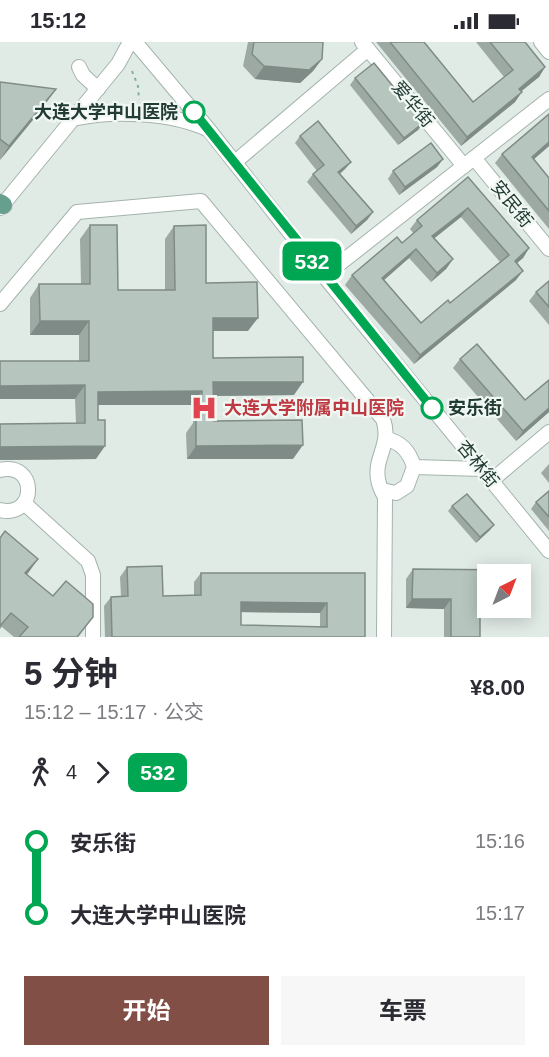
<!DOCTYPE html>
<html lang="zh">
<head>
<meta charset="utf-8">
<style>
	body { margin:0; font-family:Arial,"Noto Sans SC",sans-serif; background:#f7f7f7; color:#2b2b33; height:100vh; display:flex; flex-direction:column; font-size:22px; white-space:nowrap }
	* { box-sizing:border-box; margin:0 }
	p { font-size:20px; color:#7c7c81 }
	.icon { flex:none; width:33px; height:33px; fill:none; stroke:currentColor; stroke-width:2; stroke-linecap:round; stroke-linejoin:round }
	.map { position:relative; height:595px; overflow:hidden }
	.drawer { display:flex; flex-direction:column; background:#fff; flex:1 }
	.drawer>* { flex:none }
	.badge { padding:0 12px; border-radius:9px; font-size:21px; line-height:39px }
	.needle { width:39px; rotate:42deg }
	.buttons { position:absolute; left:477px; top:522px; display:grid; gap:12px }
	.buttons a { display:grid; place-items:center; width:54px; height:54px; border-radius:0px; background:#fff; box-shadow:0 3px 15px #0003; font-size:30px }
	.map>.badge { position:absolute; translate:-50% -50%; box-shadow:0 0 0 3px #fff }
	.legs { display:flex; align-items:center; gap:9px; height:66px; padding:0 24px; font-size:20px }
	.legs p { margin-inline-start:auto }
	.headline { display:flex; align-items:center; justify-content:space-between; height:102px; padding:0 24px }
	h1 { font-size:33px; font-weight:700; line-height:45px }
	.primary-button { display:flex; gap:12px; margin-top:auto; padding:12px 24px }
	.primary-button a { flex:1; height:69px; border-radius:0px; background:#824f46; color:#fff; font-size:24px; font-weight:700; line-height:69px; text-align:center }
	.primary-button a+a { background:#f7f7f7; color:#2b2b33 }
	ul { padding:0 24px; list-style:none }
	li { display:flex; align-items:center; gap:21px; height:72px; font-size:22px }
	li i { display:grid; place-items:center; width:9px; height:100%; margin:0 8px; background:currentColor }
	li i::after { content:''; width:15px; height:15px; margin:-8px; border:4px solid; border-radius:50%; background:#fff }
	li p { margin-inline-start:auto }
	li:first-child i { background:linear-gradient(#0000 50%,currentColor 0) }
	li:last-child i { background:linear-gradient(currentColor 50%,#0000 0) }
	.status { display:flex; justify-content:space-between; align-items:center; height:42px; padding:0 30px; background:#fff; direction:ltr }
	.status svg { height:16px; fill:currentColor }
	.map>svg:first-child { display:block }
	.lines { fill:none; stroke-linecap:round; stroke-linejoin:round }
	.minor-casing { stroke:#a4b3ad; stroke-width:16 }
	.major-casing { stroke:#c1c8c6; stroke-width:20 }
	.path { stroke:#82ae9f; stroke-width:2; stroke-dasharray:3 4.5; stroke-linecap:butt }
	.minor { stroke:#fff; stroke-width:14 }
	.major { stroke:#679f8f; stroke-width:18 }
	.wall { fill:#9daaa4; fill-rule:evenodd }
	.shaded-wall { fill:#7f8b86 }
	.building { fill:#b6c6bf; stroke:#7f8b86; stroke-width:1.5; fill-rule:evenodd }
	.line-1-casing { stroke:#fff; stroke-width:14 }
	.line-1 { stroke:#00a651; stroke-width:9 }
	.stop-1-dot { fill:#fff; stroke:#00a651; stroke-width:3 }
	.labels { text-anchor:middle; stroke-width:4.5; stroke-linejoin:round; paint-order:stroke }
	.street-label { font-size:18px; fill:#223b34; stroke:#f1f8f4 }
	.stop-label { font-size:18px; font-weight:bold; fill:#223b34; stroke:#f1f8f4; text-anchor:end }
	.health-label { font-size:18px; font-weight:bold; fill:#be3a42; stroke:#f1f8f4; text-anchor:start }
</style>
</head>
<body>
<div class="status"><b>15:12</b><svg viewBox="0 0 49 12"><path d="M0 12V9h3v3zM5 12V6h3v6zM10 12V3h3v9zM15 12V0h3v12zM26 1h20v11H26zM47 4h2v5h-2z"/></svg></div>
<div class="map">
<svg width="549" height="595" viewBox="0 0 549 595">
	<rect width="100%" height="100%" fill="#e1ebe6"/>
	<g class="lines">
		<g class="minor-casing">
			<g id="minor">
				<path d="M 135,0 L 209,88 L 324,234 L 549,509"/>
				<path d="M 362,0 L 464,124"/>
				<path d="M 541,0 L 549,10"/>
				<path d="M 79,25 L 83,33 L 98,47"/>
				<path d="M 72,77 C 112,68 170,70 207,87"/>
				<path d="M 474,116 L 549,207"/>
				<path d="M 235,120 L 368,7"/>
				<path d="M 0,166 L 118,22 L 130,0"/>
				<path d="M 324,234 L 549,57"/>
				<path d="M 0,262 L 77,170 L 201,159 L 383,377 C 392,402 374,415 378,437 C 379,444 382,450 385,455 L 384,595"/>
				<path d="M 414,425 L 482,427"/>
				<path d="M 0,428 C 38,419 37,477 0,468"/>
				<path d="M 491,439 L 549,390"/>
				<path d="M 382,448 L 396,451 L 407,444 L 414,425 C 410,411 402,400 386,397"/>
				<path d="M 24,461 L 88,519 L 93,533 L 93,595"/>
			</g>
		</g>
		<g class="major-casing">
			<path id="major" d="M 0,161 L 3,163"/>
		</g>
		<path class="path" d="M 132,29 L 138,44 L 139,58"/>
		<use href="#minor" class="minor"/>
		<use href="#major" class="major"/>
	</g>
	<g class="wall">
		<path d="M 248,0 L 323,0 L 322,17 L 313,29 L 300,41 L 255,37 L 243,24 Z"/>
		<path d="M 376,0 L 424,0 L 473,60 L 504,35 L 476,0 L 525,0 L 545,25 L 539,35 L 521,49 L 515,60 L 461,104 Z"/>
		<path d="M 355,36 L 423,81 L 418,88 L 398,103 L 350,43 Z"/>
		<path d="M 0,40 L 41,68 L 0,118 Z"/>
		<path d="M 549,72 L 549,104 L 534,117 L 549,136 L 549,187 L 495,121 L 502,112 Z"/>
		<path d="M 300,94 L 351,120 L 345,127 L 340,132 L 373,170 L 367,178 L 351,192 L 307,140 L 313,132 L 317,129 L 295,101 Z"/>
		<path d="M 443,117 L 437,125 L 399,153 L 388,137 L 393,129 Z"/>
		<path d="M 468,135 L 529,206 L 523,216 L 516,221 L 516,238 L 414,322 L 345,243 L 352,233 L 402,201 L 413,191 L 410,187 L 417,178 ZM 461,175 L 500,220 L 450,261 L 421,281 L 384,238 L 409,216 L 431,240 L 446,227 L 453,217 L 434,196 Z"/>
		<path d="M 90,183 L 118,248 L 165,248 L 165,197 L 174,184 L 206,241 L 248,289 L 213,289 L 213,316 L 294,353 L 214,354 L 214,379 L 293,417 L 187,417 L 186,391 L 193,381 L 193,363 L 98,363 L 96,417 L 0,418 L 0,382 L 76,381 L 75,357 L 0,357 L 0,319 L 79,319 L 79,293 L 30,293 L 30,256 L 39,242 L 81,242 L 80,197 Z"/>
		<path d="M 549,239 L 549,283 L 529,259 L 536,250 Z"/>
		<path d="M 460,317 L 525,358 L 549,338 L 549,370 L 516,399 L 453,326 Z"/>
		<path d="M 549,422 L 549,441 L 541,431 Z"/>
		<path d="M 549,449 L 549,489 L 531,467 L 536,460 Z"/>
		<path d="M 452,464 L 490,488 L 476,501 L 448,469 Z"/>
		<path d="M 0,496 L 27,533 L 53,554 L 93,575 L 78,595 L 14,595 L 2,585 L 0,587 Z"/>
		<path d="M 127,525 L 163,554 L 194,554 L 194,540 L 201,531 L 365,531 L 365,595 L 105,595 L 104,564 L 111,555 L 121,554 L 120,535 ZM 241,570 L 320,571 L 320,585 L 241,583 Z"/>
		<path d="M 413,527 L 509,566 L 480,566 L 480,595 L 444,595 L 444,567 L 406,566 L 406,537 Z"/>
	</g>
	<g class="shaded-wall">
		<path d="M 322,17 L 313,29 L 300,41 L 255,37 L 264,24 Z"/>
		<path d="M 545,25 L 539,35 L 513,56 L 519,47 Z"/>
		<path d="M 56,47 L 41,68 L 0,118 L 9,104 Z"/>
		<path d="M 522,50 L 515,60 L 461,104 L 467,95 Z"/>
		<path d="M 423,81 L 418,88 L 398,103 L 404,96 Z"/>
		<path d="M 549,100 L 549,104 L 525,125 L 532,115 Z"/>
		<path d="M 443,117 L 437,125 L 399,153 L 405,145 Z"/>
		<path d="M 351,120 L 345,127 L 333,137 L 338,130 Z"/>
		<path d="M 468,166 L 461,175 L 426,203 L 432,194 Z"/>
		<path d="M 373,170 L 367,178 L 351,192 L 356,184 Z"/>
		<path d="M 529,206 L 523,216 L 508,229 L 515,219 Z"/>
		<path d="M 416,207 L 409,216 L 376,245 L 382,236 Z"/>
		<path d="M 453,217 L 446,227 L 431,240 L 437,231 Z"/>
		<path d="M 523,229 L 516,238 L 414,322 L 420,313 Z"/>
		<path d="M 213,276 L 258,276 L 248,289 L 203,289 Z"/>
		<path d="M 40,279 L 89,279 L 79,293 L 30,293 Z"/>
		<path d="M 213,340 L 303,340 L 294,353 L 204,354 Z"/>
		<path d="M 85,343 L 75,357 L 0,357 L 0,344 Z"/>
		<path d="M 202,349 L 193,363 L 88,363 L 98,350 Z"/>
		<path d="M 549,366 L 549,370 L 516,399 L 523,389 Z"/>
		<path d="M 303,403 L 293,417 L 187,417 L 196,404 Z"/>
		<path d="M 105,404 L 96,417 L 0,418 L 0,405 Z"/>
		<path d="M 494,483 L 490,488 L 476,501 L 480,495 Z"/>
		<path d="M 38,517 L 29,530 L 16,545 L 25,531 Z"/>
		<path d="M 480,556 L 488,556 L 488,566 L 509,566 L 473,566 Z"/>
		<path d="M 412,557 L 451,557 L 444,567 L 406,566 Z"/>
		<path d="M 241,560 L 327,561 L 320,571 L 234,570 Z"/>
	</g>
	<g class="building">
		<path d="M 254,0 L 323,0 L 322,17 L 309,28 L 264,24 L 252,12 Z"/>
		<path d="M 390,0 L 424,0 L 473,60 L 513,28 L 490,0 L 525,0 L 545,25 L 519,47 L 522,50 L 467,95 Z"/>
		<path d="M 374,21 L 423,81 L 404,96 L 355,36 Z"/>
		<path d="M 0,40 L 56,47 L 9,104 L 0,97 Z"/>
		<path d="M 549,72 L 549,100 L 532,115 L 549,136 L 549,169 L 502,112 Z"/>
		<path d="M 318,79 L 351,120 L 338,130 L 373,170 L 356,184 L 313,132 L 324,123 L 300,94 Z"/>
		<path d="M 431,101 L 443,117 L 405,145 L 393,129 Z"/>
		<path d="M 468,135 L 529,206 L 515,219 L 523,229 L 420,313 L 352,233 L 397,195 L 402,201 L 422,184 L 417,178 ZM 468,166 L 509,213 L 450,261 L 448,258 L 421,281 L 382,236 L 416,207 L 437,231 L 453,217 L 432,194 Z"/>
		<path d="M 90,183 L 117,183 L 118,248 L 175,248 L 174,184 L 206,183 L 206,241 L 257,240 L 258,276 L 213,276 L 213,316 L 303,315 L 303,340 L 213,340 L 214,379 L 302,378 L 303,403 L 196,404 L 196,377 L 202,377 L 202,349 L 98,350 L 98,378 L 105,378 L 105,404 L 0,405 L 0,382 L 85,381 L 85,343 L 0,344 L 0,319 L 89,319 L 89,279 L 40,279 L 39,242 L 90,242 Z"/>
		<path d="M 549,239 L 549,265 L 536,250 Z"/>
		<path d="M 477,302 L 525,358 L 549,338 L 549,366 L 523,389 L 460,317 Z"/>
		<path d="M 549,449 L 549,475 L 536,460 Z"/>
		<path d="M 467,452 L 494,483 L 480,495 L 452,464 Z"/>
		<path d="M 5,489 L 38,517 L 25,531 L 53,554 L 66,539 L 93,562 L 93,575 L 77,595 L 19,595 L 28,585 L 11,571 L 0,584 L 0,496 Z"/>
		<path d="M 162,524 L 163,554 L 201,553 L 201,531 L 365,531 L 365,595 L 112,595 L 111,555 L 128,554 L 127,525 ZM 241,560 L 327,561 L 327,585 L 241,583 Z"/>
		<path d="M 413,527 L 515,528 L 515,532 L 488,532 L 488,556 L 480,556 L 480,595 L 451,595 L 451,557 L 412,557 Z"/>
	</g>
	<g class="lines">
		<g class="line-1-casing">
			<path id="line-1" d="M 194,70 L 432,366"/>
		</g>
		<use href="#line-1" class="line-1"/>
	</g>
	<defs>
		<g id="hospital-bare" transform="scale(2.07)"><path d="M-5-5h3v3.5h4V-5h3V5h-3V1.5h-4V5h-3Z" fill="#e0444e" stroke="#f1f8f4" stroke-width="2.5" paint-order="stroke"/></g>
	</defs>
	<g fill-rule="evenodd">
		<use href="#hospital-bare" x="204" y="366"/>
	</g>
	<g class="stop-1-dot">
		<circle cx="194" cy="70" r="10"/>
		<circle cx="432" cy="366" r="10"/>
	</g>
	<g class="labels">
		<g class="street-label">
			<text transform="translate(413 62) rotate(50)" y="6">爱华街</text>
			<text transform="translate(512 162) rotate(51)" y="6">安民街</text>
			<text transform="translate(478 422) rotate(51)" y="6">杏林街</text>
		</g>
		<g class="stop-label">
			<text x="178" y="76">大连大学中山医院</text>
			<text x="448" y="372" text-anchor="start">安乐街</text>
		</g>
		<g class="health-label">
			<text x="224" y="372">大连大学附属中山医院</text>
		</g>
	</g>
</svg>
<div class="buttons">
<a><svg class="needle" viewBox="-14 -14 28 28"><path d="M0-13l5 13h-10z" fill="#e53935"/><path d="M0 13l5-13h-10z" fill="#7c7c81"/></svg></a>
</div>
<b class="badge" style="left:312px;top:219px;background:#00a651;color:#fff">532</b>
</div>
<section class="drawer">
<div class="headline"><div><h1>5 分钟</h1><p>15:12 – 15:17 · 公交</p></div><b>¥8.00</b></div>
<div class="legs"><svg class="icon" aria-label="walk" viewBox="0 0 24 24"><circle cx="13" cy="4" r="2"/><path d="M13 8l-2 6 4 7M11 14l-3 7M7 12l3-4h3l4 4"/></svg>4<svg class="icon" aria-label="forward" viewBox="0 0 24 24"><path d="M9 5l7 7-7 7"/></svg><b class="badge" style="background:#00a651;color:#fff">532</b></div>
<ul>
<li><i style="color:#00a651"></i><b>安乐街</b><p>15:16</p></li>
<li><i style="color:#00a651"></i><b>大连大学中山医院</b><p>15:17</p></li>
</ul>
<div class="primary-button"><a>开始</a><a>车票</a></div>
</section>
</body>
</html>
